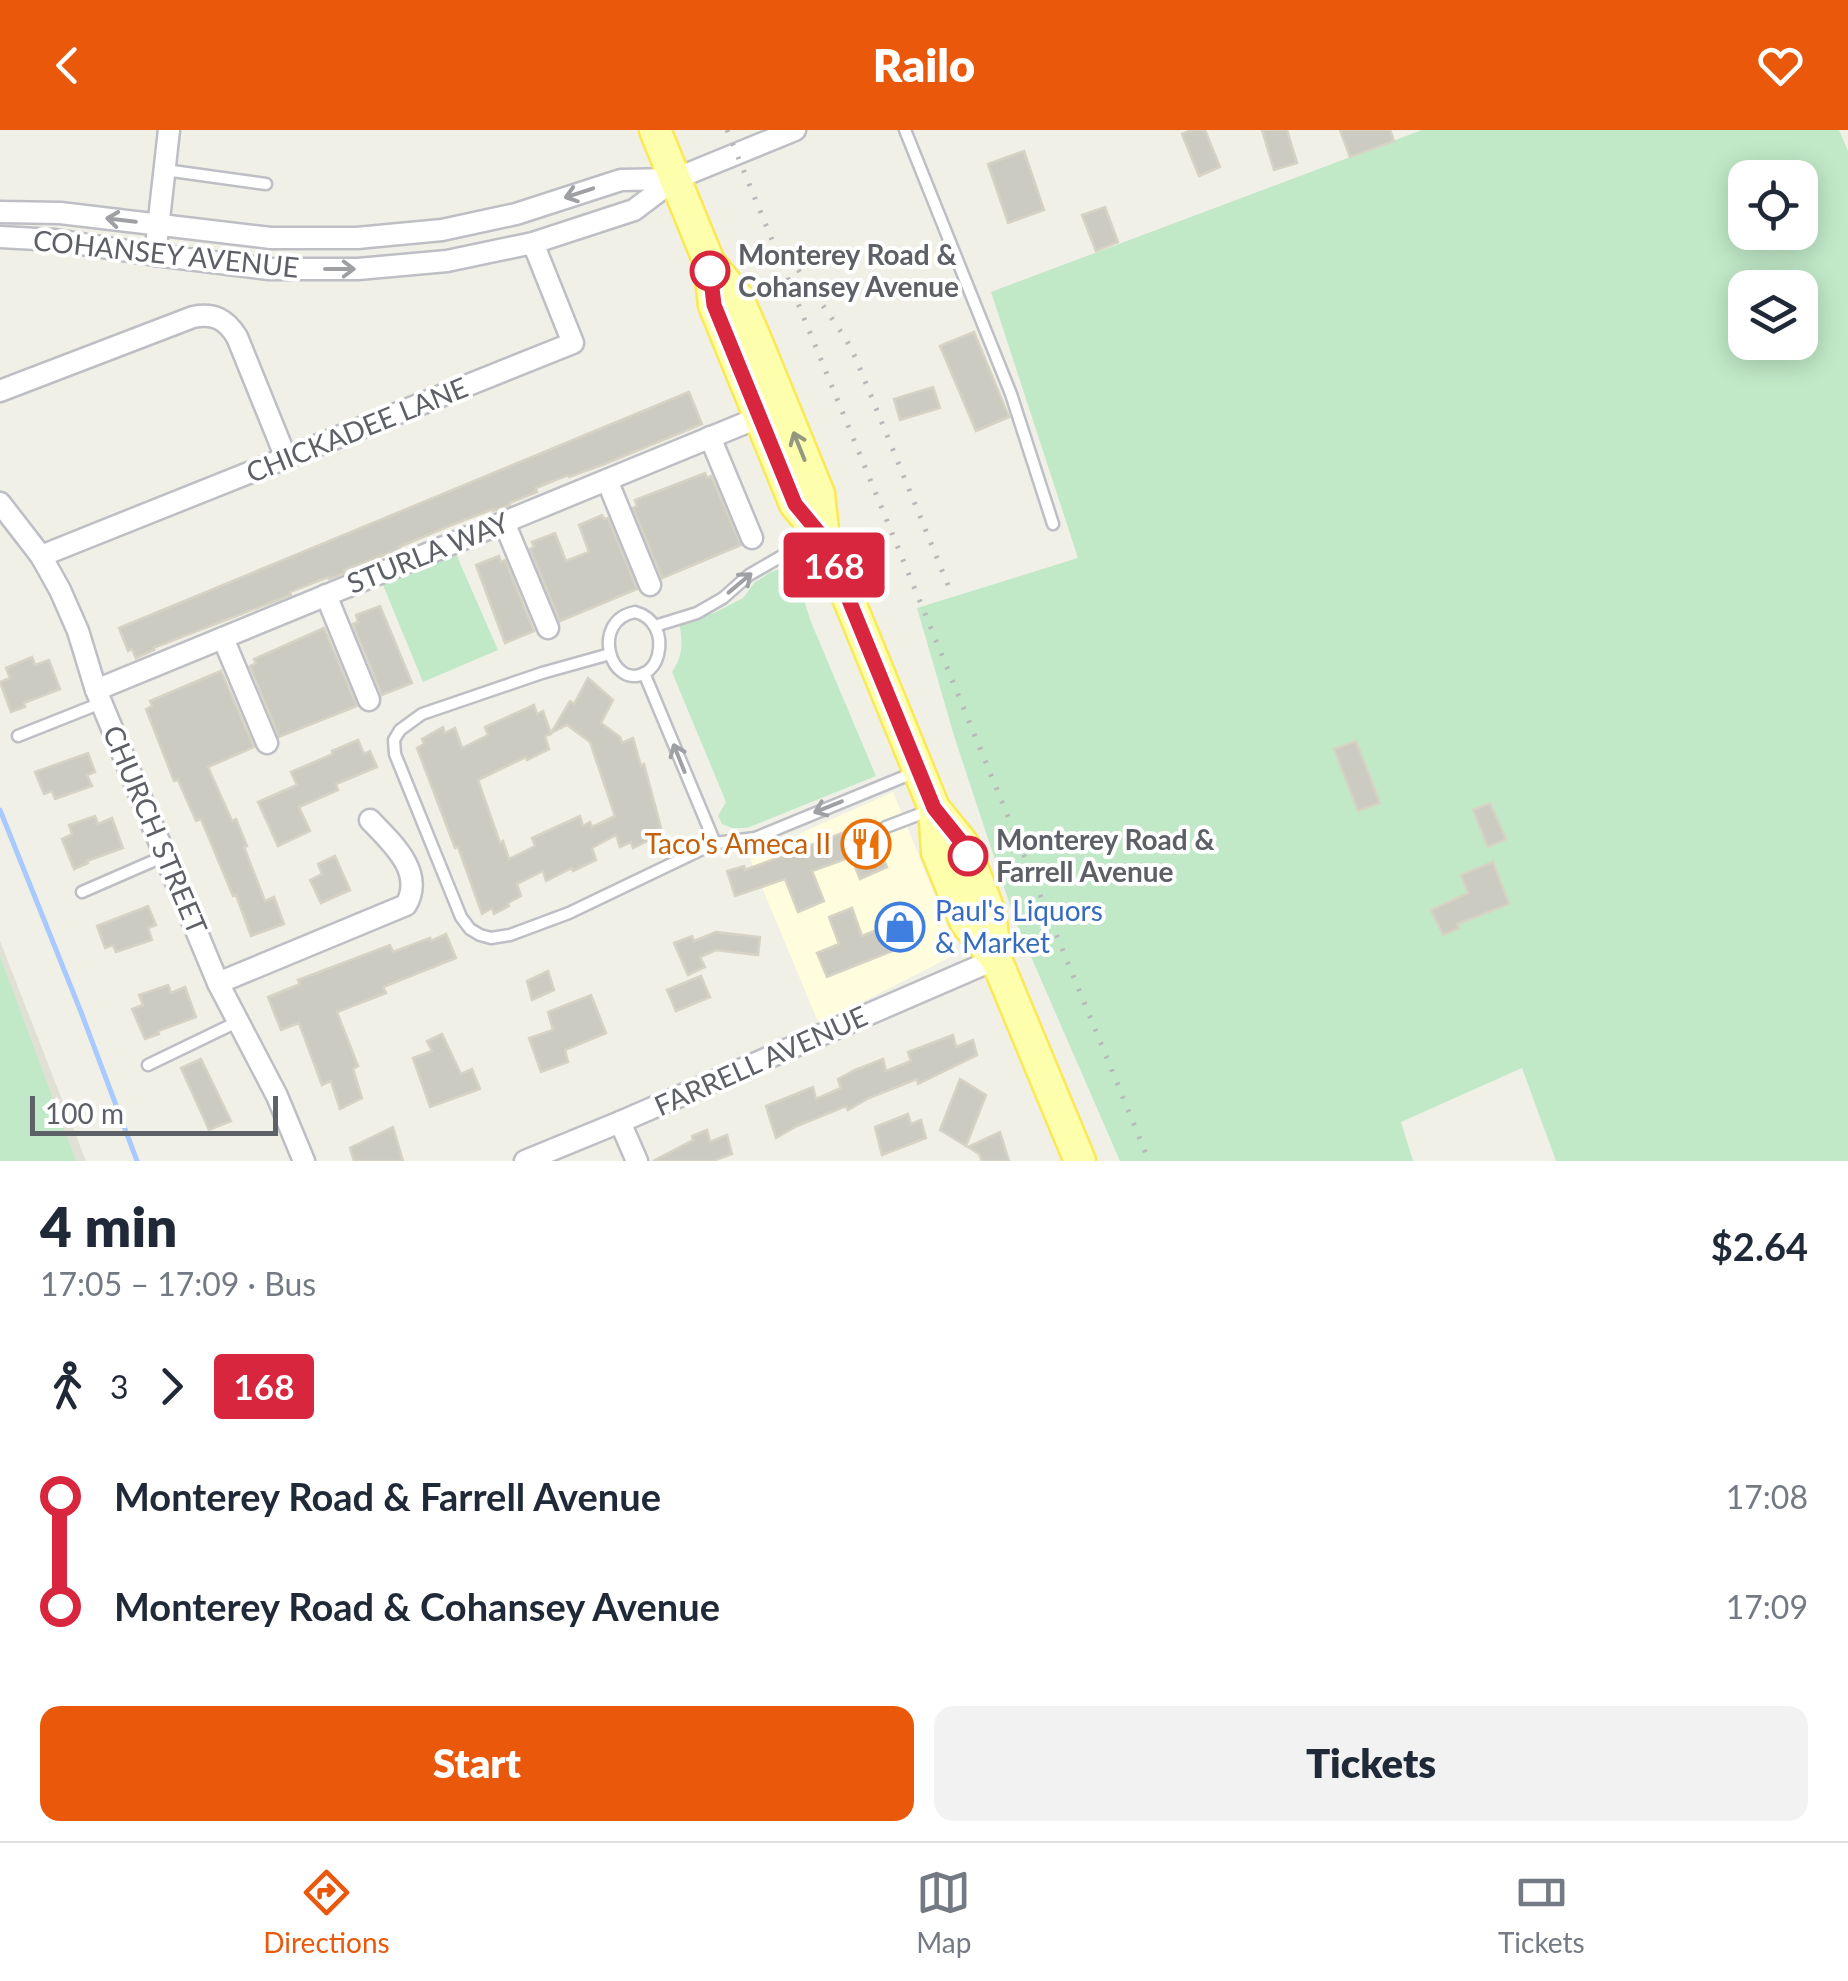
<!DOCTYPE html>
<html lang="en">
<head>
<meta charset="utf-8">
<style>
	body { margin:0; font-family:Lato,sans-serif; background:#f2f2f3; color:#1f2937; height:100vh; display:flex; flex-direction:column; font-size:38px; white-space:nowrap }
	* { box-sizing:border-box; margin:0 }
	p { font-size:32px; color:#747a83 }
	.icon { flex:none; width:55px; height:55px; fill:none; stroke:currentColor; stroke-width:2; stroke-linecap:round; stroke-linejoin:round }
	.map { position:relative; height:1031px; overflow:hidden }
	.details { display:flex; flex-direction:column; background:#fff; flex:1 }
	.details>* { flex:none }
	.badge { padding:0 20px; border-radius:8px; font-size:35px; line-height:65px }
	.tools { position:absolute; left:1728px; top:30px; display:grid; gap:20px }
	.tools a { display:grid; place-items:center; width:90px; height:90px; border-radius:20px; background:#fff; box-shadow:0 5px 25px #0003; font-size:50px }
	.scale { position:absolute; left:30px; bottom:25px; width:248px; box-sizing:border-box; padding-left:10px; border:5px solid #5d6067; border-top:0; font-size:28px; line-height:35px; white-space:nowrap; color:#5d6067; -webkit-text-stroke:8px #fff; paint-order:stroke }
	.map>.badge { position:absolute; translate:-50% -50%; box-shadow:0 0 0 5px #fff }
	.legs { display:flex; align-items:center; gap:15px; height:110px; padding:0 40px; font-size:32px }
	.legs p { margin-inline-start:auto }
	.head { display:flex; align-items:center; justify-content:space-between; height:170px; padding:0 40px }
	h1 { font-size:55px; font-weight:800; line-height:75px }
	.primary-button { display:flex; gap:20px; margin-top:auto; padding:20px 40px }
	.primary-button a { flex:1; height:115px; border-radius:20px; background:#ea580c; color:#fff; font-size:40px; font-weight:800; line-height:115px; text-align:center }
	.primary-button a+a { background:#f2f2f3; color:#1f2937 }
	ul { padding:0 40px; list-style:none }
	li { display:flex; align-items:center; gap:35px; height:110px; font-size:38px }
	li i { display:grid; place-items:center; width:15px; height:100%; margin:0 12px; background:currentColor }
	li i::after { content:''; width:25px; height:25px; margin:-12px; border:8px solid; border-radius:50%; background:#fff }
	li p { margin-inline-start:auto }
	li:first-child i { background:linear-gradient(#0000 50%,currentColor 0) }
	li:last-child i { background:linear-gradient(currentColor 50%,#0000 0) }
	header { display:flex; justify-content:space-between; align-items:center; height:130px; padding:0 40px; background:#ea580c; color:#fff; font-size:45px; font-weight:800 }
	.tab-bar { display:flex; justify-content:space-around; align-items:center; height:140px; border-top:2px solid #e0e1e3; background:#fff; font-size:28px; color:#747a83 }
	.tab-bar a { display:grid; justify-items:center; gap:5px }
	.tab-bar .selected { color:#ea580c }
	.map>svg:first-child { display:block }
	.commercial { fill:#fffddd }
	.education { fill:#e1e0d4 }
	.green { fill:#c1e9c8; fill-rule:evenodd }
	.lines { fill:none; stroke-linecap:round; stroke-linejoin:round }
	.stream { stroke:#a8caff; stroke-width:5 }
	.building { fill:#cccbc2; stroke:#d6d3c4; stroke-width:2.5 }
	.service-casing { stroke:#bdbfc5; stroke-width:15 }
	.minor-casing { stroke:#bdbfc5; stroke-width:25 }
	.primary-casing { stroke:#fae856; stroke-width:35 }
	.service { stroke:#fff; stroke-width:10 }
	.minor { stroke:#fff; stroke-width:20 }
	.primary { stroke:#feffad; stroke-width:30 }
	.rail { stroke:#b9b9ba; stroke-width:5; stroke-dasharray:2.5 12; stroke-linecap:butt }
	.oneway { stroke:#9ea0a4 }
	.oneway2 { stroke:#959880 }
	.line-1-casing { stroke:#fff; stroke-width:22 }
	.line-1 { stroke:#d7263d; stroke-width:15 }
	.stop-1-dot { fill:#fff; stroke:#d7263d; stroke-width:5 }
	.labels { text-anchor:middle; stroke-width:8; stroke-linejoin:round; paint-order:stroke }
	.street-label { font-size:28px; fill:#5d6067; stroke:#fff }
	.stop-label { font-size:28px; font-weight:bold; fill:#5d6067; stroke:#fff; text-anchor:start }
	.food-label { font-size:28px; fill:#c56008; stroke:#fff; text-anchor:end }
	.shop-label { font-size:28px; fill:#366cbe; stroke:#fff; text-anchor:start }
</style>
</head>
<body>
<header><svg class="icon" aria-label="back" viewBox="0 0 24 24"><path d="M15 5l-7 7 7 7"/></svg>Railo<svg class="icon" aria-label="heart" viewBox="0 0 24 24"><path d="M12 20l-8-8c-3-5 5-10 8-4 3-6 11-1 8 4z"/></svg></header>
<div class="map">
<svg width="1848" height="1031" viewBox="0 0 1848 1031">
	<rect width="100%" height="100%" fill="#f1f0e6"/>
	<path class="commercial" d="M 893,662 L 958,823 L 819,894 L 749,726 Z"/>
	<path class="education" d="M 0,811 L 86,1031 L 0,1031 Z"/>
	<g class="green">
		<path d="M 1422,0 L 1839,0 L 1848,21 L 1848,1031 L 1556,1031 L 1522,938 L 1401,992 L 1413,1031 L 1120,1031 L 1015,790 L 955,609 L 917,478 L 1078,428 L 991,162 ZM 1745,48 L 1800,48 L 1800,102 L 1745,102 ZM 1745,158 L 1800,158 L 1800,212 L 1745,212 Z"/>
		<path d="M 456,424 L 498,520 L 423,552 L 383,455 Z"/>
		<path d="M 789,436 L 793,437 L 811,492 L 876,646 L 747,698 L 732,698 L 722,694 L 718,686 L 726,672 L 672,542 C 683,526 683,511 679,493 L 714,483 L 743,468 L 755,452 L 771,442 Z"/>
		<path d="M 0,826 L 76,1031 L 0,1031 Z"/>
	</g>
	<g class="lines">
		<path class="stream" d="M 0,680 L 81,882 L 137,1031"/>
	</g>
	<g class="building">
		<path d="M 1191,0 L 1205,0 L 1220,37 L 1199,46 L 1182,4 Z"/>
		<path d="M 1262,0 L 1287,0 L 1297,33 L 1274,40 Z"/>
		<path d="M 1340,0 L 1390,0 L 1394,11 L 1350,27 Z"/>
		<path d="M 1024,21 L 1044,80 L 1008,93 L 988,34 Z"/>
		<path d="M 1105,77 L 1118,112 L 1096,121 L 1082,85 Z"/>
		<path d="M 974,202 L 1009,287 L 976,301 L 940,216 Z"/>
		<path d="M 933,257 L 940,278 L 900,290 L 894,269 Z"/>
		<path d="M 689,262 L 702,294 L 602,335 L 569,347 L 568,345 L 536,358 L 537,362 L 509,373 L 510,375 L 493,381 L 493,379 L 454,394 L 399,417 L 400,419 L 344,440 L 345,443 L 329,449 L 328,447 L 290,462 L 291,465 L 153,518 L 154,520 L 136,528 L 132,519 L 128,521 L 119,498 Z"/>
		<path d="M 705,343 L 707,348 L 711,346 L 741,415 L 662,448 L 633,378 L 637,376 L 635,370 Z"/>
		<path d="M 602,385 L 604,389 L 608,388 L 637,459 L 560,491 L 530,419 L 534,417 L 532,412 L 555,403 L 566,431 L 589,422 L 579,395 Z"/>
		<path d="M 499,426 L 501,432 L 505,430 L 534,501 L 505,513 L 476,435 Z"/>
		<path d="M 380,476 L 412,553 L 382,565 L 353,494 L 358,492 L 356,485 Z"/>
		<path d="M 324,498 L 357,576 L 279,607 L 250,536 L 256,533 L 254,529 Z"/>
		<path d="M 32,527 L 35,535 L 49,530 L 60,559 L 24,573 L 25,577 L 11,582 L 0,552 L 10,548 L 6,538 Z"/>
		<path d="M 221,541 L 254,617 L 208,637 L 232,691 L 236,689 L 247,716 L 244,717 L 265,771 L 274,767 L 284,794 L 251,806 L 236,765 L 233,766 L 201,689 L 196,691 L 178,650 L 174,651 L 146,579 L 152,576 L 150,571 Z"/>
		<path d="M 588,548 L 613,570 L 601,593 L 620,607 L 622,613 L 633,608 L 641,636 L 644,634 L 661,698 L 654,702 L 656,707 L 633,718 L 631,712 L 620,717 L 616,705 L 592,718 L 596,730 L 573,741 L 572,738 L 546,751 L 543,741 L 517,754 L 521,766 L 508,773 L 509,776 L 494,784 L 492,778 L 482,784 L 458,717 L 455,718 L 417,618 L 424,614 L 422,609 L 443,597 L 445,603 L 455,598 L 462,618 L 488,605 L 485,597 L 534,575 L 537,584 L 543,581 L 551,604 L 545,606 L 549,619 L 527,630 L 526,627 L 478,650 L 500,713 L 503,711 L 509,729 L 535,716 L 532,708 L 580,686 L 583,696 L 590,692 L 592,697 L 615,686 L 590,612 L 567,595 L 551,603 L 570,571 L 574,574 Z"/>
		<path d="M 358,610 L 364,624 L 370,621 L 377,637 L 336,654 L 338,660 L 299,677 L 310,701 L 278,716 L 258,672 L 297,655 L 291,642 L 333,624 L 332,621 Z"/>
		<path d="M 1356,611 L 1380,673 L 1358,681 L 1334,619 Z"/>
		<path d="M 88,623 L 95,642 L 87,645 L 92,656 L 55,669 L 52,661 L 44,664 L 35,642 Z"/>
		<path d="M 1490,673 L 1506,709 L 1488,717 L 1473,680 Z"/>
		<path d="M 95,686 L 98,694 L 112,688 L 123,718 L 87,731 L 88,733 L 74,739 L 62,709 L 72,704 L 69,695 Z"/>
		<path d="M 868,693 L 887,737 L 860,749 L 851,727 L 812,741 L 824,771 L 798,782 L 785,749 L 735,766 L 727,741 L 744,736 L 745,740 Z"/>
		<path d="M 335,726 L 350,760 L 321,773 L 310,750 L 322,744 L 318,734 Z"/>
		<path d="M 1493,732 L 1509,774 L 1457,794 L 1459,798 L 1443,805 L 1431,780 L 1468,763 L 1461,745 Z"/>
		<path d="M 148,776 L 156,795 L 148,798 L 152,810 L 116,822 L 113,815 L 105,818 L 97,796 Z"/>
		<path d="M 852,778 L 862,806 L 910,786 L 920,810 L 827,847 L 817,823 L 839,814 L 829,787 Z"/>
		<path d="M 716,802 L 760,807 L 758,825 L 716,820 L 700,827 L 705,837 L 688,845 L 674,813 L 692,806 L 694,811 Z"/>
		<path d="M 446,804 L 456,828 L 383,857 L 386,863 L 337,882 L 358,936 L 353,939 L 362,968 L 340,979 L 331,951 L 322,955 L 299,893 L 281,900 L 268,867 L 300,854 L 298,850 L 390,815 L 393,822 L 430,808 L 431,811 Z"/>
		<path d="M 548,841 L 554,860 L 532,870 L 527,851 Z"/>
		<path d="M 701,846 L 710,867 L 676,881 L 667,860 Z"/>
		<path d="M 168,855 L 171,863 L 185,857 L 196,887 L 158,901 L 159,904 L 145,909 L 132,879 L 143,875 L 139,865 Z"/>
		<path d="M 591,865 L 606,903 L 565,920 L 568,932 L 541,942 L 529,908 L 553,900 L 548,882 Z"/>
		<path d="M 442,904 L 461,944 L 472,939 L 480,959 L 430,977 L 413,928 L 432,921 L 427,911 Z"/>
		<path d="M 953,905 L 956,917 L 973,910 L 977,925 L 918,954 L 917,949 L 869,968 L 848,980 L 846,976 L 797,996 L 776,1008 L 766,976 L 813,957 L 816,969 L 841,958 L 838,949 L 855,940 L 883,929 L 886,941 L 911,931 L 908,922 Z"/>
		<path d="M 201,929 L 231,991 L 209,1000 L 181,938 Z"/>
		<path d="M 960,949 L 986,965 L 966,1016 L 940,1000 Z"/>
		<path d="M 908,984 L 911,994 L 921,990 L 926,1008 L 882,1025 L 875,997 Z"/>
		<path d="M 393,997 L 403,1031 L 354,1031 L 350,1018 Z"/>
		<path d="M 707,1000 L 710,1012 L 727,1005 L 732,1024 L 713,1031 L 653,1031 L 693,1010 L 692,1006 Z"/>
		<path d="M 1000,1002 L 1009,1031 L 982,1031 L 979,1024 L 968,1017 Z"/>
	</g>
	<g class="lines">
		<g class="service-casing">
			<g id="service">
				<path d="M 905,0 L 1011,264 L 1053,394"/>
				<path d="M 165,40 L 266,54"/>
				<path d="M 635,482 C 654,487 663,505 658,525 C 656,533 652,539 645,543 C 611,561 589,491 635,482 Z"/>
				<path d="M 655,496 L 697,483 L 723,468 L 749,445 L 794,419 L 821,410"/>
				<path d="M 610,524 L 542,543 L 422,584 L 400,600 L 394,610 L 395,624 L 461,787 L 470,799 L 480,805 L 491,808 L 510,805 L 569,783 L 715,713 L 755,708 L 913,643"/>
				<path d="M 644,543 L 715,713"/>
				<path d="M 18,606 L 101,573"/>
				<path d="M 886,697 L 928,681"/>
				<path d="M 82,762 L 167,725"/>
				<path d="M 148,935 L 237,892"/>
			</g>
		</g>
		<g class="minor-casing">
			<g id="minor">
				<path d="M 0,82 L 60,83 L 271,108 L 357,108 L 442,100 L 516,84 L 621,50 L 675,49"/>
				<path d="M 0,107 L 55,110 L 155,125 L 269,139 L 358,139 L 447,131 L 533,113 L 634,80 L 675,49 L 795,0"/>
				<path d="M 155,125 L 169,0"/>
				<path d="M 0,261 L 193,187 C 214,183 226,189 237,207 L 286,328"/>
				<path d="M 710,307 L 752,408"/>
				<path d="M 607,350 L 650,455"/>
				<path d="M 0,373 L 41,426 L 60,460 L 78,501 L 96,560 L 218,853 L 277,966 L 304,1031"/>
				<path d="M 504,392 L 548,498"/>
				<path d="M 41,426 L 573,213 L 533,113"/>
				<path d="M 326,465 L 369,570"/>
				<path d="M 223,508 L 267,613"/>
				<path d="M 96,560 L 760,287"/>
				<path d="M 218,853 L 406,775 C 425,742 392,713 370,690"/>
				<path d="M 620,992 L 637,1031"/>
				<path d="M 525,1031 L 620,992 L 996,829"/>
			</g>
		</g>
		<g class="primary-casing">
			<g id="primary">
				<path d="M 655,0 L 709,132 L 714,175 L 795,374 L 824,409"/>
				<path d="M 709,132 L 737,166 L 756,210 L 819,364 L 824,409 L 934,678 L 937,722 L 966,793 L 996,829 L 1080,1031"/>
				<path d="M 934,678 L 963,714 L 990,783 L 996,829"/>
			</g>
		</g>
		<use href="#service" class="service"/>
		<use href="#minor" class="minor"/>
		<use href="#primary" class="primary"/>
		<g class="rail">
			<path d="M 727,0 L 1149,1031"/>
			<path d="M 790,128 L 846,209 L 856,229 L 950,460"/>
		</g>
	</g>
	<defs><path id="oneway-shaft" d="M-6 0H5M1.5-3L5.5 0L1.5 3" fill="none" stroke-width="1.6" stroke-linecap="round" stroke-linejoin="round" transform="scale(2.5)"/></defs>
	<g class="oneway">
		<use href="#oneway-shaft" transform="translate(579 63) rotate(162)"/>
		<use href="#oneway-shaft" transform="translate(121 90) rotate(-173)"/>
		<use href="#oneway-shaft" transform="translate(340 139)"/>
		<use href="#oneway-shaft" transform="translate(740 453) rotate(-40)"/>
		<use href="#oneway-shaft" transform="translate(679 628) rotate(-112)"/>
		<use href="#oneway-shaft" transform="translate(828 677) rotate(158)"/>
	</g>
	<use class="oneway2" href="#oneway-shaft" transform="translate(799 316) rotate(-112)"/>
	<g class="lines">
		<g class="line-1-casing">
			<path id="line-1" d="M 710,141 L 714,175 L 795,374 L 824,409 L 934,678 L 963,714 L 968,726"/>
		</g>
		<use href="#line-1" class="line-1"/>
	</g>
	<defs>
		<g id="restaurant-ring" transform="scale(2.5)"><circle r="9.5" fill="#fff" stroke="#e8710a" stroke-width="1.5"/><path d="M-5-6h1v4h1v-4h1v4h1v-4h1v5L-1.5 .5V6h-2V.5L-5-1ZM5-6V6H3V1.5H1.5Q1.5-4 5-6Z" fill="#e8710a"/></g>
		<g id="shop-ring" transform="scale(2.5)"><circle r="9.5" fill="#fff" stroke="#3f7fe0" stroke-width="1.5"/><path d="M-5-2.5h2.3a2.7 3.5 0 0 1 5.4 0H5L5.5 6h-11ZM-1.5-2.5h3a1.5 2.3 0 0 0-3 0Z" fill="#3f7fe0"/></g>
	</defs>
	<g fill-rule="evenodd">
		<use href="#restaurant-ring" x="866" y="714"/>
		<use href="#shop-ring" x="900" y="797"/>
	</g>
	<g class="stop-1-dot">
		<circle cx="710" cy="141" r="18"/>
		<circle cx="968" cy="726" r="18"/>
	</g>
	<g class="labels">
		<g class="street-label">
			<text transform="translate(166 124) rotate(6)" y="10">COHANSEY AVENUE</text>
			<text transform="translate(357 300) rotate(-22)" y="10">CHICKADEE LANE</text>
			<text transform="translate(428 423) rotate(-22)" y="10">STURLA WAY</text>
			<text transform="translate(155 700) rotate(67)" y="10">CHURCH STREET</text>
			<text transform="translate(761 931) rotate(-24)" y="10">FARRELL AVENUE</text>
		</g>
		<g class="stop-label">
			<text x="738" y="135">Monterey Road &amp;<tspan x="738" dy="32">Cohansey Avenue</tspan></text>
			<text x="996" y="720">Monterey Road &amp;<tspan x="996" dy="32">Farrell Avenue</tspan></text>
		</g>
		<g class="food-label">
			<text x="831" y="724">Taco's Ameca II</text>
		</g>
		<g class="shop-label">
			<text x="935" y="791">Paul's Liquors<tspan x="935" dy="32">&amp; Market</tspan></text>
		</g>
	</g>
</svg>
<div class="tools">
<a><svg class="icon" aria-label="locate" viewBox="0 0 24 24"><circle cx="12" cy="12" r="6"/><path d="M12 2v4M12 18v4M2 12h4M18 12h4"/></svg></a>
<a><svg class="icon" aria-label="layers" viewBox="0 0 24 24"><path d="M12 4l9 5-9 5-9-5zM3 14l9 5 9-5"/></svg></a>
</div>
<div class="scale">100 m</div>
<b class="badge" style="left:834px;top:435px;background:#d7263d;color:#fff">168</b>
</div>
<section class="details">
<div class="head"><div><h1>4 min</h1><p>17:05 – 17:09 · Bus</p></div><b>$2.64</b></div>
<div class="legs"><svg class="icon" aria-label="walk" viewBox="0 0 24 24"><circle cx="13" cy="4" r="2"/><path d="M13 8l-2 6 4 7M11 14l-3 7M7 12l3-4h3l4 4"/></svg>3<svg class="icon" aria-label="forward" viewBox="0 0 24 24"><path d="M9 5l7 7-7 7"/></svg><b class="badge" style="background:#d7263d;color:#fff">168</b></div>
<ul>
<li><i style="color:#d7263d"></i><b>Monterey Road &amp; Farrell Avenue</b><p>17:08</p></li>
<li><i style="color:#d7263d"></i><b>Monterey Road &amp; Cohansey Avenue</b><p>17:09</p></li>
</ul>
<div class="primary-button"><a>Start</a><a>Tickets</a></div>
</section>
<nav class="tab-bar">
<a class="selected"><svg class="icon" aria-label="directions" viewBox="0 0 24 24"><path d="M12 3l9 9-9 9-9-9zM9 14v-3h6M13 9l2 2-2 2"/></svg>Directions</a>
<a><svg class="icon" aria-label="map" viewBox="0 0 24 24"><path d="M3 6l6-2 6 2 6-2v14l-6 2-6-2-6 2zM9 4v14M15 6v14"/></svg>Map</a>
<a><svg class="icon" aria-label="tickets" viewBox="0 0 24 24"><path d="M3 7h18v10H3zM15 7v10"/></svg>Tickets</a>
</nav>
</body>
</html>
